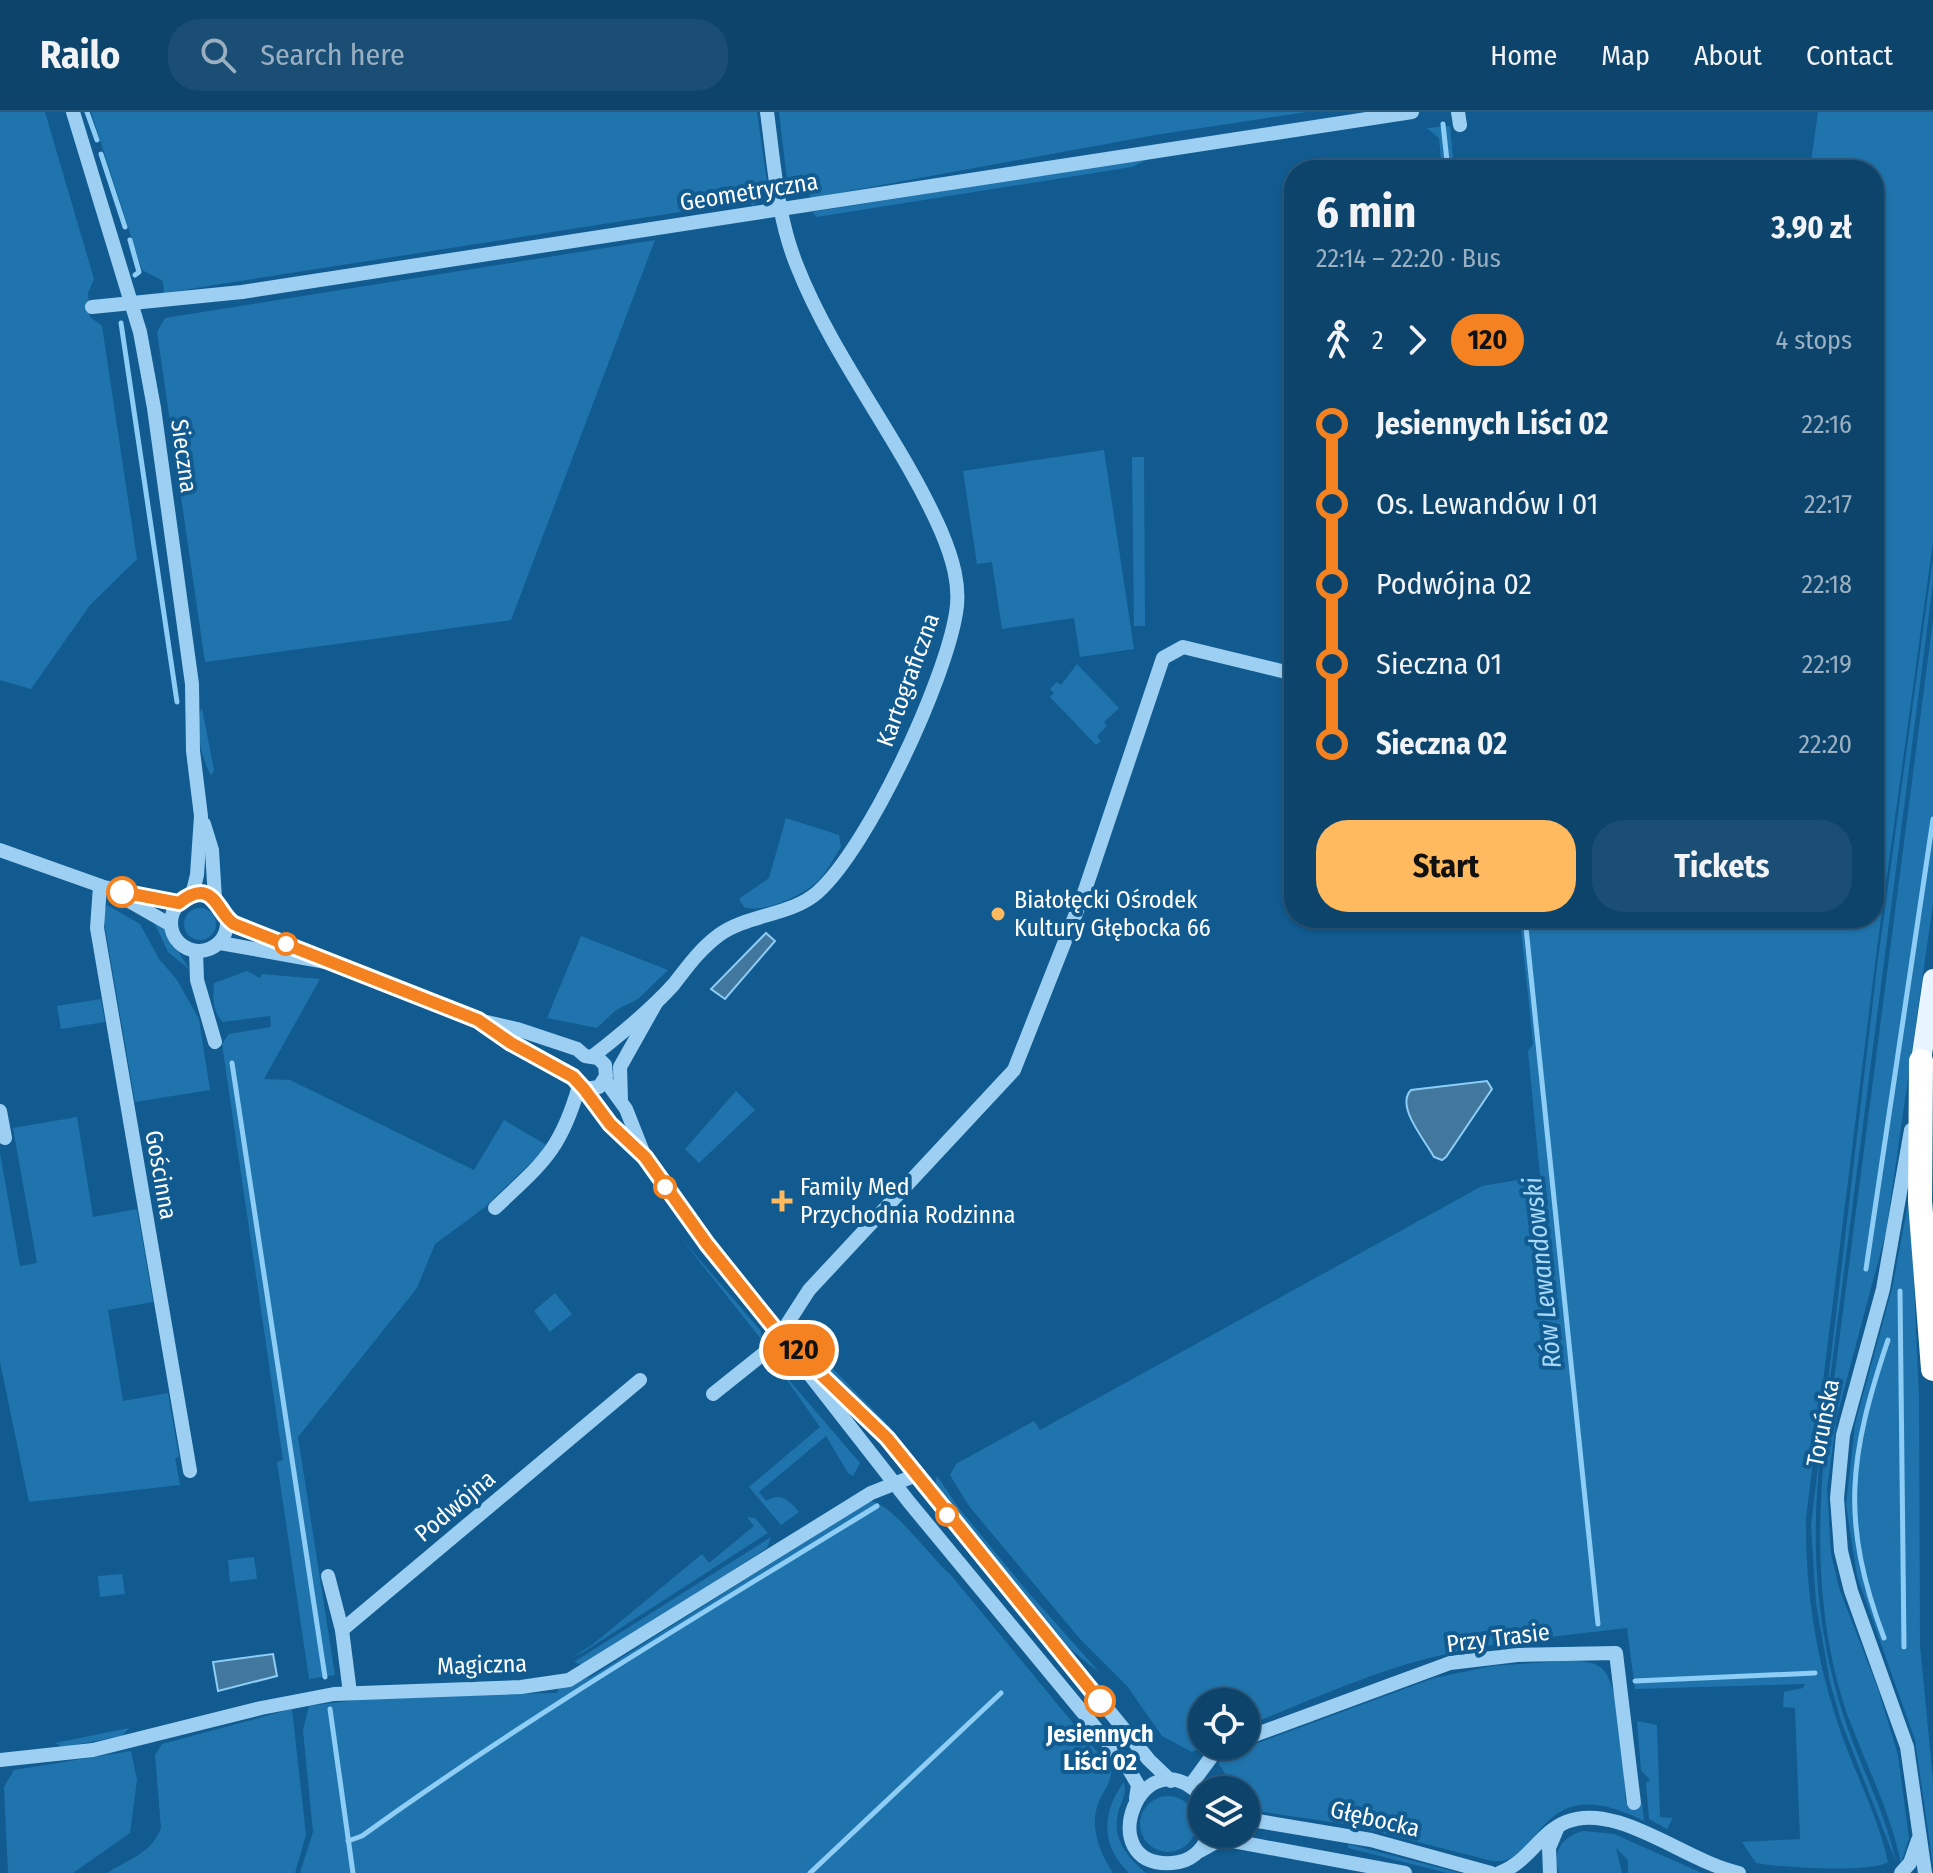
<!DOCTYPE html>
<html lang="en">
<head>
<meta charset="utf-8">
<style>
	body { margin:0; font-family:"Fira Sans Condensed",sans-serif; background:#1b4e74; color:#f1f3f6; height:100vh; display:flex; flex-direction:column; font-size:30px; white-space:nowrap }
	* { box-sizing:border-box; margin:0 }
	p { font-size:26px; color:#9ab0c2 }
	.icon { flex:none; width:44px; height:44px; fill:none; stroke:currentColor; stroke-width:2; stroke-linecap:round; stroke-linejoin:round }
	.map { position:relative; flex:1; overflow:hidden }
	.panel { position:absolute; left:1284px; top:48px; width:600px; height:768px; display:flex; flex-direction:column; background:#0d446c; border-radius:32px; box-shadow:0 2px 6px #0004,0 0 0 2px #2d5c7f }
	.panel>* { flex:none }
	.badge { padding:0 16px; border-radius:26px; font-size:28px; line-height:52px }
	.tools { position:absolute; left:1188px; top:1576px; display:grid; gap:16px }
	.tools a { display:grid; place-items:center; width:72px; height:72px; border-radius:50%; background:#0d446c; box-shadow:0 2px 6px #0004,0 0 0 2px #2d5c7f; font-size:40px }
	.map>.badge { position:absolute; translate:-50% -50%; box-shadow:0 0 0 4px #fff }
	.legs { display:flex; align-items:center; gap:12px; height:88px; padding:0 32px; font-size:26px }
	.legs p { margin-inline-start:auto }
	.summary { display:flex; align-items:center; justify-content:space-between; height:136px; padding:0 32px }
	h1 { font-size:44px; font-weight:700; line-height:60px }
	.button { display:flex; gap:16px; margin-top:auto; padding:16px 32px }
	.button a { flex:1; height:92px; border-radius:32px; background:#ffb95e; color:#111; font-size:32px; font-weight:700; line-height:92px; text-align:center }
	.button a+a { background:#1b4e74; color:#f1f3f6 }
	ul { padding:0 32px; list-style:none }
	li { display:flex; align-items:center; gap:28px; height:80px; font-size:30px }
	li i { display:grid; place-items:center; width:12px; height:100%; margin:0 10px; background:currentColor }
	li i::after { content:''; width:20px; height:20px; margin:-10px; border:6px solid; border-radius:50%; background:#0d446c }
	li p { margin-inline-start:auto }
	li:first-child i { background:linear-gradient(#0000 50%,currentColor 0) }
	li:last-child i { background:linear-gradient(currentColor 50%,#0000 0) }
	header { display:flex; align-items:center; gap:48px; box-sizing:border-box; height:112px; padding:0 40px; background:#0d446c; border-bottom:2px solid #2d5c7f }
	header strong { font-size:38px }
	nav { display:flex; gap:44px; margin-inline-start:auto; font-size:28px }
	.search { width:560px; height:72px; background:#1b4e74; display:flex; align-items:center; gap:20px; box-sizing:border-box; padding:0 28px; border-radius:32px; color:#9ab0c2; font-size:30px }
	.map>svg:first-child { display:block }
	.green { fill:#2074ad }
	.water { fill:#42779e; stroke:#8ecdf6; stroke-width:2 }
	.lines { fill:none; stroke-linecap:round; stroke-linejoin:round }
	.stream { stroke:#8ecdf6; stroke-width:5 }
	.minor { stroke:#9ccff2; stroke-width:14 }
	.major { stroke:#e8f4ff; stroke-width:20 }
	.highway { stroke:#fff; stroke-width:24 }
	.line-1-casing { stroke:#fff; stroke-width:18 }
	.line-1 { stroke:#f58220; stroke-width:12 }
	.stop-1-dot { fill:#fff; stroke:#f58220; stroke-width:4 }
	.poi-dot { fill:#ffb95e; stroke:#115b90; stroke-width:3 }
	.labels { text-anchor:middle; stroke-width:8; stroke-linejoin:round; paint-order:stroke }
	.street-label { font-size:24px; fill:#fff; stroke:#115b90 }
	.poi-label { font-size:24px; fill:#fff; stroke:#115b90; text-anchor:start }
	.stop-label { font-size:24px; font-weight:bold; fill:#fff; stroke:#115b90 }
	.water-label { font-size:26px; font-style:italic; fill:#a8d9f9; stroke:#115b90 }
</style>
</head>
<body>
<header>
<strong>Railo</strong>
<div class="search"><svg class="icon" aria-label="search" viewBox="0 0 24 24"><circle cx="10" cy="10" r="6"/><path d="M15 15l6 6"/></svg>Search here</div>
<nav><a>Home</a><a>Map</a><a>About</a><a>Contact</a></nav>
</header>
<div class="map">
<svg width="1933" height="1761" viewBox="0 0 1933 1761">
	<rect width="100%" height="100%" fill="#115b90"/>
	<g class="green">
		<path d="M 0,0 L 45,0 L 94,167 L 88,181 L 90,205 L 102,214 L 137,447 L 90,493 L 31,577 L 0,568 Z"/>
		<path d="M 91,0 L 757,0 L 769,84 L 752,94 L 750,89 L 164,181 L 163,169 L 142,158 Z"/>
		<path d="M 779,0 L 1307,0 L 1155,23 L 811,86 L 808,78 L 801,78 L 787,68 Z"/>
		<path d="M 1818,0 L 1933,0 L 1933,430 L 1877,836 L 1806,1406 C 1805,1474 1815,1541 1836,1606 C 1851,1655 1877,1699 1888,1750 C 1871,1761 1782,1756 1756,1751 L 1742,1730 L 1800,1727 L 1795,1596 L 1783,1595 L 1784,1580 L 1803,1576 L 1805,1572 L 1635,1577 L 1627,1516 C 1561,1524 1495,1529 1429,1546 C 1367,1562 1306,1590 1246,1614 L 1246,1590 L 1202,1590 L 1203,1634 L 1192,1640 L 1162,1624 L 1127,1574 L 1080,1527 L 969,1394 L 950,1363 L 956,1352 L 1034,1309 L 1040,1318 L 1482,1074 L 1540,1064 L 1528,939 L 1533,932 L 1520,806 L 1874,806 L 1874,58 L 1810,58 Z"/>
		<path d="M 1450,14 L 1454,58 L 1442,58 L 1439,26 L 1427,16 Z"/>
		<path d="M 1150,46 L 1132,55 L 817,105 L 812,100 Z"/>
		<path d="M 655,128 L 511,508 L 205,550 L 157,220 L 165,206 Z"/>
		<path d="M 1104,338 L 1134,537 L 1080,545 L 1074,506 L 1002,517 L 992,450 L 977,452 L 963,359 Z"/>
		<path d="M 1132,345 L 1144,345 L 1145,514 L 1134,514 Z"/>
		<path d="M 1933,446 L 1933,471 L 1820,1345 C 1810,1438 1817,1528 1848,1617 C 1864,1662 1886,1703 1896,1750 L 1841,1609 L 1830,1570 L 1816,1491 L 1811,1414 L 1877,855 Z"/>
		<path d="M 1933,508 L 1933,792 L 1886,1120 L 1837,1304 L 1827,1377 L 1831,1441 L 1839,1476 L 1878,1577 L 1898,1643 L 1909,1726 L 1901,1752 C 1891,1701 1867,1655 1849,1607 C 1819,1523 1816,1433 1824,1345 Z"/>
		<path d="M 1077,552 L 1119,596 L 1104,610 L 1107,614 L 1097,624 L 1101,629 L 1096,633 L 1050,585 L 1054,581 L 1050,577 L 1057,570 L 1061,573 Z"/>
		<path d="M 202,596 L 214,659 L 211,663 C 203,649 192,613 202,596 Z"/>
		<path d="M 786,706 L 839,723 L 841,735 C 834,745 828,758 820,767 C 806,782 764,802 744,795 L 739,787 L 769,766 Z"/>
		<path d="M 107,793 L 140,812 L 159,847 L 177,868 L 199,907 L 210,978 L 135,990 L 103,803 Z"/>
		<circle cx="200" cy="812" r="16"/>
		<path d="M 153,808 L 162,814 L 190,858 L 168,840 Z"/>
		<path d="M 581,824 L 668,858 L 638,887 L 616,898 L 597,916 L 547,906 Z"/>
		<path d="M 247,859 L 260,866 L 262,862 L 320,867 L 264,967 L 290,968 L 474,1058 L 504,1008 L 548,1034 L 484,1096 L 435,1132 L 417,1176 L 298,1325 L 335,1563 L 309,1567 L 277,1350 L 283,1348 L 222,932 L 229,922 L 271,915 L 270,904 L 223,910 C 212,900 213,885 214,871 Z"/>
		<path d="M 101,887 L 105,910 L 61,917 L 57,894 Z"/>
		<path d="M 736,979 L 755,998 L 699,1051 L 685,1037 Z"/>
		<path d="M 77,1005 L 93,1105 L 137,1097 L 153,1190 L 108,1198 L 123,1289 L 168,1281 L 179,1345 L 175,1346 L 180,1373 L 29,1390 L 0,1250 L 0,1041 L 20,1154 L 37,1151 L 13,1016 Z"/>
		<path d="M 1910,1081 L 1919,1286 L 1920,1533 L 1933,1668 L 1933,1754 L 1915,1628 L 1857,1464 L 1846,1393 L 1855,1312 L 1892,1177 Z"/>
		<path d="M 680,1125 L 761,1219 L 762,1235 L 761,1227 Z"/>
		<path d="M 555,1181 L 572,1202 L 550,1220 L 534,1199 Z"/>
		<path d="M 794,1217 L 891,1316 L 888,1319 L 797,1228 Z"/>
		<path d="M 777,1254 L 860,1351 L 853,1364 L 848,1361 L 826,1324 L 759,1380 L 766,1389 C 781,1379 790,1389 799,1400 L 781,1413 L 749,1375 L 820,1315 Z"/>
		<path d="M 937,1364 L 958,1395 L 1027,1479 L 1101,1562 L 1070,1537 L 939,1378 L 935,1372 Z"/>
		<path d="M 870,1389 C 891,1390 931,1446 950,1462 L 1111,1657 C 1112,1669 1105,1677 1100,1687 C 1088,1712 1099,1740 1113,1761 L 300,1761 L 313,1720 L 303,1618 L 309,1594 L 389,1584 L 557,1581 L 559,1576 L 591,1565 Z"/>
		<path d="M 747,1405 L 755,1406 L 768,1421 L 585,1539 L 571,1546 L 592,1533 L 702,1442 L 709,1451 L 754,1414 Z"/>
		<path d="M 771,1425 L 767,1436 L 594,1547 L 582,1553 L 574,1550 Z"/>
		<path d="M 254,1445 L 257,1467 L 230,1470 L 228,1448 Z"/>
		<path d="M 122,1462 L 125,1482 L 100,1485 L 98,1464 Z"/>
		<path d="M 1563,1549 C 1575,1549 1590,1548 1600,1555 C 1623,1571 1623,1662 1626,1691 L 1642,1691 L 1644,1709 C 1534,1654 1545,1755 1492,1749 L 1351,1713 L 1250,1698 L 1246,1692 L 1246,1678 L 1236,1678 L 1218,1651 L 1239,1638 L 1434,1566 L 1492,1554 Z"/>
		<path d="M 292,1597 L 306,1723 L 295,1761 L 107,1761 C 129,1747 151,1742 161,1716 L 155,1643 L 162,1632 Z"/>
		<path d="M 1637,1609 L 1657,1613 L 1660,1705 L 1673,1706 L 1667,1717 L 1649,1707 L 1646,1671 L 1650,1668 L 1641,1658 Z"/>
		<path d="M 129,1616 L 122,1624 L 63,1635 L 55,1631 Z"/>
		<path d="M 131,1639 L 137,1668 L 130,1721 L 73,1761 L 8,1761 L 4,1675 L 14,1658 Z"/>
		<path d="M 1124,1670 C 1127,1683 1121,1689 1118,1701 C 1112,1727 1127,1745 1146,1761 L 1129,1761 C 1101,1734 1101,1701 1124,1670 Z"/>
		<circle cx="1168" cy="1712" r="28"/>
		<path d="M 1584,1719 L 1614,1722 L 1702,1761 L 1628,1761 L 1628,1748 L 1616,1736 L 1622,1761 L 1559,1761 C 1551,1739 1563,1724 1584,1719 Z"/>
		<path d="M 1348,1732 L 1460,1761 L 1447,1761 L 1348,1736 Z"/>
	</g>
	<g class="water">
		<path d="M 766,821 L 775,829 L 725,887 L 711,877 Z"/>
		<path d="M 1487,969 L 1492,977 L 1446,1045 L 1442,1048 L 1434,1045 C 1425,1028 1395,994 1411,978 Z"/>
		<path d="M 273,1542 L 277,1564 L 218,1579 L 213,1550 Z"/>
	</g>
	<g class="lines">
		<g class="stream">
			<path d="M 87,0 L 97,28"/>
			<path d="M 1443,12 L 1448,58"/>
			<path d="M 101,42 L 125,115"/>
			<path d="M 130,128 L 139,160 L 135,163"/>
			<path d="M 121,211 L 177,590"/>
			<path d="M 1525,806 L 1598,1512"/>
			<path d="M 232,951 L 325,1565"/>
			<path d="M 1866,1157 L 1933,707"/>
			<path d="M 1900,1179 L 1904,1535"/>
			<path d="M 1884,1526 C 1840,1409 1849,1344 1888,1228"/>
			<path d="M 1635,1569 L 1815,1561"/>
			<path d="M 330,1597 L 353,1761"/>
			<path d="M 348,1729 L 362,1724 C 527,1605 703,1501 877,1394"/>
			<path d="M 810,1761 L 1001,1581"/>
		</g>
		<g class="minor">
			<path d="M 73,0 L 140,220 L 154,296 L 192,572 L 193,639 L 201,704 L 197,763 L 192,783"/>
			<path d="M 1458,0 L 1460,13"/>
			<path d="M 92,195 L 242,180 L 1412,0"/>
			<path d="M 204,712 L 212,738 L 215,787"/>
			<path d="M 0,738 L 104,775 L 179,791"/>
			<path d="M 100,774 L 97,816 L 190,1359"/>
			<path d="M 115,781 L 171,813"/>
			<circle cx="199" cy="811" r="28"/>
			<path d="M 227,808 L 304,839"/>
			<path d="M 220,831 L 326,850 L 358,859 L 478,908 L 517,917 L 577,937 L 585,944 L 598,946 L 605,953 L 606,964 L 599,975 L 584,977"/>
			<path d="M 196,839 L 197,868 L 215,930"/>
			<path d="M 485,912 L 573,965 L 610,1012 L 642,1042"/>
			<path d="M 593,944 C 620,923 651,898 674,872 C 688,854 700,837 719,823 C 748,802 791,804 818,780 C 869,734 945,569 956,501 C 961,473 952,445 941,419 C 901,328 834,248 797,154 C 777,105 774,51 767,0"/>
			<path d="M 605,968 L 626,997 L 645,1045 L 696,1117 L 909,1390 L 1127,1654 L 1138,1673 L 1136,1686"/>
			<path d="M 621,988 L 620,955 L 656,891"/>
			<path d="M 0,999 L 5,1026"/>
			<path d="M 1911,1018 L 1883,1177 L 1843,1323 L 1837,1386 L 1841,1439 L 1851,1479 L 1907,1635 L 1925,1761"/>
			<path d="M 495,1096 C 542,1051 560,1040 579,974"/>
			<path d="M 792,1232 L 887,1326 L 1149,1648 L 1171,1669"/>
			<path d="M 713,1282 L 773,1234 L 809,1178 L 1014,958 L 1084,781 L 1163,546 L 1183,535 L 1294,562"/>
			<path d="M 328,1464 L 342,1518 L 350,1581"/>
			<path d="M 342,1518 L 640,1268"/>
			<path d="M 1246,1626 L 1450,1551 L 1517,1543 L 1616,1541 L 1634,1691"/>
			<path d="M 0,1648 L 93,1638 L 261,1596 L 334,1582 L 521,1575 L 569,1568 L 871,1381 L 914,1364"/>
			<path d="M 1190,1674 L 1212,1644 L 1226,1634"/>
			<path d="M 1202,1685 C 1142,1620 1090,1756 1172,1751 C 1191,1750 1203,1738 1209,1722"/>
			<path d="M 1246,1707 L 1371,1728 L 1491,1761"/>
			<path d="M 1200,1739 L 1218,1729 L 1233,1729 L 1405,1761"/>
			<path d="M 1499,1761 C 1528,1751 1539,1721 1566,1710 C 1617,1689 1686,1750 1739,1761"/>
			<path d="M 1550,1761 L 1549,1736 L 1557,1717"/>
			<path d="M 1901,1761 L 1910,1751 L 1918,1728"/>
		</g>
		<path class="major" d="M 1921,949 L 1933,867"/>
		<path class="highway" d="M 1921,949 L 1920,1089 L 1933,1257"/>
	</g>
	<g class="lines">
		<g class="line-1-casing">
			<path id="line-1" d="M 122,780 L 179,791 C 214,763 217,802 234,812 L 478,908 L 511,931 L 573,965 L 584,977 L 610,1012 L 645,1045 L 707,1132 L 780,1223 L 887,1326 L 1100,1589"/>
		</g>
		<use href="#line-1" class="line-1"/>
	</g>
	<g class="stop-1-dot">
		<circle cx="122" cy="780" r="14"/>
		<circle cx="286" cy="832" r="10"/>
		<circle cx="665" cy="1075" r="10"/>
		<circle cx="947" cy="1403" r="10"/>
		<circle cx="1100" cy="1589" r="14"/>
	</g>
	<g class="poi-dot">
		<circle cx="998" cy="802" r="8"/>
		<path d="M778 1077h8v8h8v8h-8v8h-8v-8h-8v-8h8z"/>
	</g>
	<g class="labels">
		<g class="street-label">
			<text transform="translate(749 80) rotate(-9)" y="8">Geometryczna</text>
			<text transform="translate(184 344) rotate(82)" y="8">Sieczna</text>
			<text transform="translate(908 568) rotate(-70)" y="8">Kartograficzna</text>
			<text transform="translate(161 1063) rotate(80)" y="8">Gościnna</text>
			<text transform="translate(1823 1311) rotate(-79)" y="8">Toruńska</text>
			<text transform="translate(455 1394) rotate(-40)" y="8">Podwójna</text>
			<text transform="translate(1498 1526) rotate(-7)" y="8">Przy Trasie</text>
			<text transform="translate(482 1553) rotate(-2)" y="8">Magiczna</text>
			<text transform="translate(1375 1707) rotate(13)" y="8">Głębocka</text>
		</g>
		<g class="poi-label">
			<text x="1014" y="796">Białołęcki Ośrodek<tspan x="1014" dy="28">Kultury Głębocka 66</tspan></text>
			<text x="800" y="1083">Family Med<tspan x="800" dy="28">Przychodnia Rodzinna</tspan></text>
		</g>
		<g class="stop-label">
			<text x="1100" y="1630">Jesiennych<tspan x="1100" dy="28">Liści 02</tspan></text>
		</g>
		<g class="water-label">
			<text transform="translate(1542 1161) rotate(-96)" y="9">Rów Lewandowski</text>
		</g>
	</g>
</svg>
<div class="tools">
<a><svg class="icon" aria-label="locate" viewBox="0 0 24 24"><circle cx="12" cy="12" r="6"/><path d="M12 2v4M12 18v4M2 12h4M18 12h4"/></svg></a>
<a><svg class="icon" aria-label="layers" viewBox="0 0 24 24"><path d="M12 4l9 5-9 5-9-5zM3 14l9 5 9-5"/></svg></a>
</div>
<b class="badge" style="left:799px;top:1238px;background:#f58220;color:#111">120</b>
<section class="panel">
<div class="summary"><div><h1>6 min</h1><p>22:14 – 22:20 · Bus</p></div><b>3.90 zł</b></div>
<div class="legs"><svg class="icon" aria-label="walk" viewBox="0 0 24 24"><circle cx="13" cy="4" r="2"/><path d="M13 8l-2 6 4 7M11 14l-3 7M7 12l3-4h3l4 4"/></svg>2<svg class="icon" aria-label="forward" viewBox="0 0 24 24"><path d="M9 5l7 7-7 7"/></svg><b class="badge" style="background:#f58220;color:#111">120</b><p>4 stops</p></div>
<ul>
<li><i style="color:#f58220"></i><b>Jesiennych Liści 02</b><p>22:16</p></li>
<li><i style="color:#f58220"></i><span>Os. Lewandów I 01</span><p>22:17</p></li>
<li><i style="color:#f58220"></i><span>Podwójna 02</span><p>22:18</p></li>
<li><i style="color:#f58220"></i><span>Sieczna 01</span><p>22:19</p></li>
<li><i style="color:#f58220"></i><b>Sieczna 02</b><p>22:20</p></li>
</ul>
<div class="button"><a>Start</a><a>Tickets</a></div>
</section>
</div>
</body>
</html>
